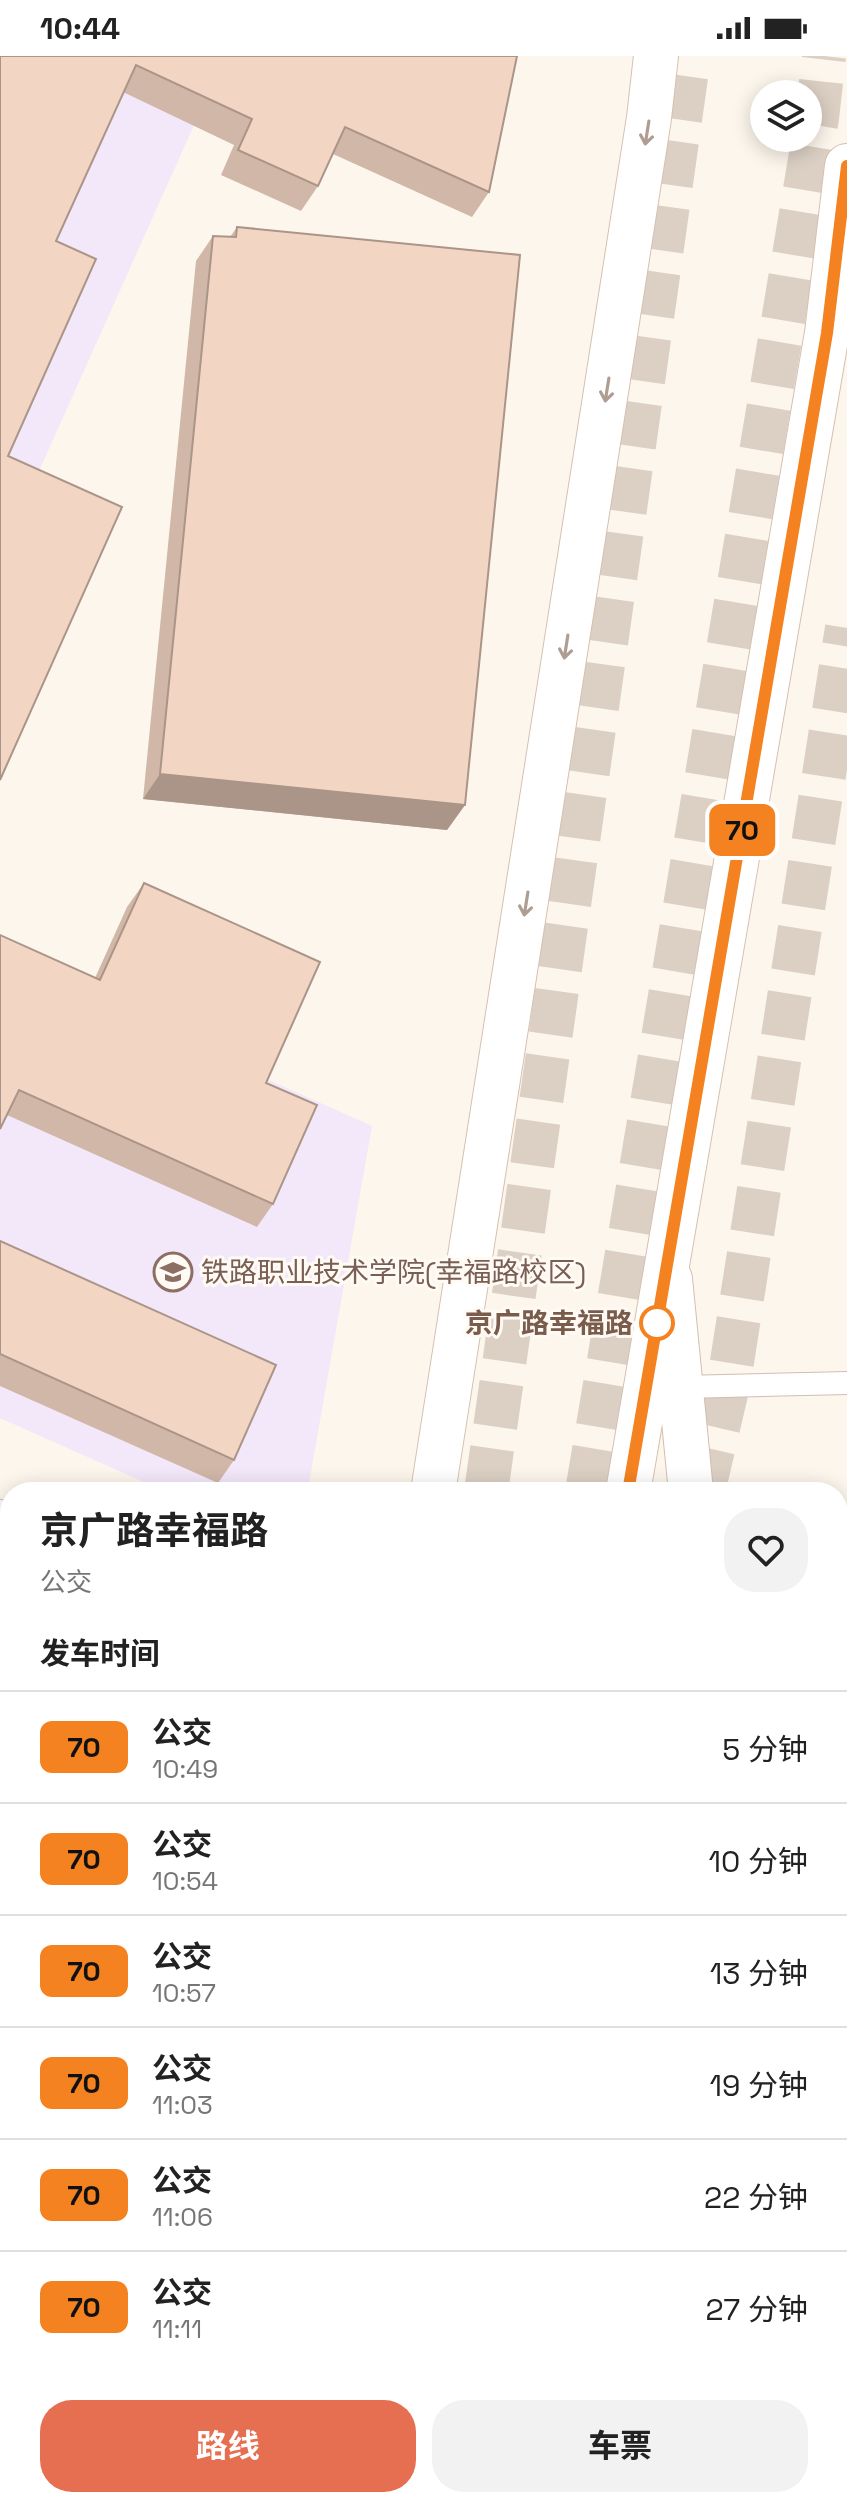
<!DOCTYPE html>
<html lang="zh">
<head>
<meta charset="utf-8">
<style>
	body { margin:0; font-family:"Space Grotesk","Noto Sans SC",sans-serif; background:#f2f2f2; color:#222; height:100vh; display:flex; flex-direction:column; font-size:30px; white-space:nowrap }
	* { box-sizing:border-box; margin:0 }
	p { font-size:26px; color:#767676 }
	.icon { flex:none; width:44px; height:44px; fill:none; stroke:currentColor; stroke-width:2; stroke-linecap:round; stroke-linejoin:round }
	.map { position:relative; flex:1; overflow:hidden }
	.panel { position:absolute; left:0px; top:1426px; width:848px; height:1026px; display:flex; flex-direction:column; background:#fff; border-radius:32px 32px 0 0; box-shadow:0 4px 20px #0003 }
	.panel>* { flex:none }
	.badge { padding:0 16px; border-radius:12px; font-size:28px; line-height:52px }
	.fabs { position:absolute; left:750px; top:24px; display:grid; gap:16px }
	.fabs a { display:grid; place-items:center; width:72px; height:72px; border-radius:50%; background:#fff; box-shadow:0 4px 20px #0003; font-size:40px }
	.map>.badge { position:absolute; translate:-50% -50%; box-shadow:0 0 0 4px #fff }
	h2 { padding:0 40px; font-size:30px; line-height:72px }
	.round { display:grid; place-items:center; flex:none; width:84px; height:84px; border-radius:32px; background:#f2f2f2 }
	.overview { display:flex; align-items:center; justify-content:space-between; height:136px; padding:0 40px }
	h1 { font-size:38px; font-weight:700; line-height:60px }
	.primary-button { display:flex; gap:16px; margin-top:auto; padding:16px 40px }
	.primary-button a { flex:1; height:92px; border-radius:32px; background:#e76f51; color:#fff; font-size:32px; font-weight:700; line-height:92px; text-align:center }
	.primary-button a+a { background:#f2f2f2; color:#222 }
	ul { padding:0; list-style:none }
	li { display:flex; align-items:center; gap:24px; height:112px; padding:0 40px; border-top:2px solid #e0e0e0 }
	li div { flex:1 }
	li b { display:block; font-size:30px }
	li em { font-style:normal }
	li .badge { min-width:88px; font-weight:700; text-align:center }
	.status { display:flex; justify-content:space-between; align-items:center; height:56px; padding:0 40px; background:#fff; direction:ltr }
	.status svg { height:22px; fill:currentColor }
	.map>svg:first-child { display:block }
	.education { fill:#f3e8fa }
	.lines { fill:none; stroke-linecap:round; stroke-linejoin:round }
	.trunk-tunnel { stroke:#dcd0c4; stroke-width:44; stroke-dasharray:44 22; stroke-linecap:butt }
	.service-casing { stroke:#d1beb0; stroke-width:24 }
	.minor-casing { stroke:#d1beb0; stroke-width:46 }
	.tertiary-casing { stroke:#d1beb0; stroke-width:46 }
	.secondary-casing { stroke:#d6c0b0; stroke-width:46 }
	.trunk-casing { stroke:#dad1cd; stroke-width:46 }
	.service { stroke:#fff; stroke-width:22 }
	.minor { stroke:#fff; stroke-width:44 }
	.tertiary { stroke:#fff; stroke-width:44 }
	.secondary { stroke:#fff; stroke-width:44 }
	.trunk { stroke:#f9c8a4; stroke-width:44 }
	.wall { fill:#d1b7a8 }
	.shaded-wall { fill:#aa9588 }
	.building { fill:#f3d5c3; stroke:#aa9588; stroke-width:2 }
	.oneway { stroke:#af9d94 }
	.line-casing { stroke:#fff; stroke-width:18 }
	.line { stroke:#f58220; stroke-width:12 }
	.stop-dot { fill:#fff; stroke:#f58220; stroke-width:4 }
	.labels { text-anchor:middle; stroke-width:6; stroke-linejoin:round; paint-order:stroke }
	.education-label { font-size:28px; fill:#785e54; stroke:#fffaf3; text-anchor:start }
	.stop-label { font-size:28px; font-weight:bold; fill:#7a5c4d; stroke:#fffaf3; text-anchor:end }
</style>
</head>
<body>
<div class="status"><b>10:44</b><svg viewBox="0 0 49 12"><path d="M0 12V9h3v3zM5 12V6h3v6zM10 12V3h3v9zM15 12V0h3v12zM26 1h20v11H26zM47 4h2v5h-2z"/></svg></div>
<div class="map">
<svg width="847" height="2451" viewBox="0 0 847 2451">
	<rect width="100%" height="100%" fill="#fdf6ec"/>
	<g class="education">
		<path d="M 0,0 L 225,0 L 0,502 Z"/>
		<path d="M 0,904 L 372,1070 L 309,1427 L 292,1436 L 166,1436 L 0,1362 Z"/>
	</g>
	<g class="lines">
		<g class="trunk-tunnel">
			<path d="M 486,1436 L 689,0"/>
			<path d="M 587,1436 L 817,62 L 824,0"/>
			<path d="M 703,1436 L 729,1325 L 847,572"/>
			<path d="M 323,2451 L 325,2442"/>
			<path d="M 419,2451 L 421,2442"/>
		</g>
		<g class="service-casing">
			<g id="service">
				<path d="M 683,1331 L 847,1327"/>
				<path d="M 0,1587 L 10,1591"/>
				<path d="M 0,2342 L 10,2343"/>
				<path d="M 771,2442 L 847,2450"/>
				<path d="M 707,2451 L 708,2442"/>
			</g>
		</g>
		<g class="minor-casing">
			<path id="minor" d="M 0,1466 L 10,1470"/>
		</g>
		<g class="tertiary-casing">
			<g id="tertiary">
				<path d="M 670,1223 L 691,1436"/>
				<path d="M 228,2451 L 229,2442"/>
				<path d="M 598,2451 L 600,2442"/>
			</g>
		</g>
		<g class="secondary-casing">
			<g id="secondary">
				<path d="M 433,1436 L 649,62 L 656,0"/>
				<path d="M 628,1436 L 827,277 L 847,110"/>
				<path d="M 275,2451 L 277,2442"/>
				<path d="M 455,2451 L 456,2442"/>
			</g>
		</g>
		<g class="trunk-casing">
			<path id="trunk" d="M 520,2451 L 522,2442"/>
		</g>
		<use href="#service" class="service"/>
		<use href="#minor" class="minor"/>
		<use href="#tertiary" class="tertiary"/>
		<use href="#secondary" class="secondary"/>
		<use href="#trunk" class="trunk"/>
	</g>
	<g class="wall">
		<path d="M 0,0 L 517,0 L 489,136 L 472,161 L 333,98 L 318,130 L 301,155 L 221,119 L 234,89 L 123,36 L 56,185 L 8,400 Z"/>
		<path d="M 237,171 L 465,749 L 447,774 L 143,743 L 196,205 L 213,180 L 230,181 Z"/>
		<path d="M 144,827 L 266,1027 L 273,1148 L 257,1171 L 7,1059 L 0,879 L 95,922 L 127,851 Z"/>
		<path d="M 0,1185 L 234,1404 L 218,1427 L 0,1330 Z"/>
		<path d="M 0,1625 L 10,1629 L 10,2291 L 0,2290 Z"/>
		<path d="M 847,2025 L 847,2413 L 838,2412 L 838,2115 Z"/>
	</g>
	<g class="shaded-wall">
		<path d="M 160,718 L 465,749 L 447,774 L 143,743 Z"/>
		<path d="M 0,1883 L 10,1884 L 10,1893 L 0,1908 Z"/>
		<path d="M 0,2264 L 10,2264 L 10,2291 L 0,2290 Z"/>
		<path d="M 838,2266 L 847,2267 L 847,2278 L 838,2291 Z"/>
		<path d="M 843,2385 L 847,2385 L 847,2413 L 838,2412 L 838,2392 Z"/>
	</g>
	<g class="building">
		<path d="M 0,0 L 517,0 L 489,136 L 345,71 L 318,130 L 238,94 L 252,63 L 136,9 L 56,185 L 96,203 L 8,400 L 122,451 L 0,724 Z"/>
		<path d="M 237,171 L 520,199 L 465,749 L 160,718 L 213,180 L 236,181 Z"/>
		<path d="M 144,827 L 320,906 L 266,1027 L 317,1049 L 273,1148 L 19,1034 L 0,1073 L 0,879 L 100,924 Z"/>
		<path d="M 0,1185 L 276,1309 L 234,1404 L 0,1298 Z"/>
		<path d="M 0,1625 L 10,1629 L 10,1884 L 0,1883 Z"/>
		<path d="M 10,1954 L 10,2264 L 0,2264 L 0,2069 Z"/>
		<path d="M 847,2178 L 847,2267 L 838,2266 Z"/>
		<path d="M 847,2343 L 847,2385 L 843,2385 Z"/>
	</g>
	<defs><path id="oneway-shaft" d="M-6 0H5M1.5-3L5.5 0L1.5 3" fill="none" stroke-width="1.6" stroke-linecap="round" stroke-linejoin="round" transform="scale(2)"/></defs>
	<g class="oneway">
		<use href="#oneway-shaft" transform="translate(647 77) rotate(99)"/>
		<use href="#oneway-shaft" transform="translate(607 334) rotate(99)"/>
		<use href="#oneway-shaft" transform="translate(566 591) rotate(99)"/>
		<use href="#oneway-shaft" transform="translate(526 848) rotate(99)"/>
	</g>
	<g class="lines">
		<g class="line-casing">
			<path id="line" d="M 628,1436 L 827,277 L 847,110"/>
		</g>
		<use href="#line" class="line"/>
	</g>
	<defs>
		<g id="university-ring" transform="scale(2)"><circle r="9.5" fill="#fffaf3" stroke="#8d6e63" stroke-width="1.5"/><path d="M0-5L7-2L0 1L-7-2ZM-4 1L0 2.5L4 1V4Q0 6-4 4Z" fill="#8d6e63"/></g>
	</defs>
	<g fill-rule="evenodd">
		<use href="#university-ring" x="173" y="1216"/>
	</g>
	<circle class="stop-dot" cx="657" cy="1267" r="16"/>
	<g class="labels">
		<g class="education-label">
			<text x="201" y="1226">铁路职业技术学院(幸福路校区)</text>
		</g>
		<g class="stop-label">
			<text x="633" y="1277">京广路幸福路</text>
		</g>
	</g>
</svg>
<div class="fabs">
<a><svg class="icon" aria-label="layers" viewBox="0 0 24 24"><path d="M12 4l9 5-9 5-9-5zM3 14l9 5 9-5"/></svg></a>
</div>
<b class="badge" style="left:742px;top:774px;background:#f58220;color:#111">70</b>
<section class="panel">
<div class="overview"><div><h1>京广路幸福路</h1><p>公交</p></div><a class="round"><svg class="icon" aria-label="heart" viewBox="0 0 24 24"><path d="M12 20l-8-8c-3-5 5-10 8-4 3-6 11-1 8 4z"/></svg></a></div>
<h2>发车时间</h2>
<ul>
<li><span class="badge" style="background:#f58220;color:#111">70</span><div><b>公交</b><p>10:49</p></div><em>5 分钟</em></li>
<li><span class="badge" style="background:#f58220;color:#111">70</span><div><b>公交</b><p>10:54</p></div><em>10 分钟</em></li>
<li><span class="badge" style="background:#f58220;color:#111">70</span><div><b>公交</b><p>10:57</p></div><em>13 分钟</em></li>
<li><span class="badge" style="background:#f58220;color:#111">70</span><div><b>公交</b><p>11:03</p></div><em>19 分钟</em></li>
<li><span class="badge" style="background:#f58220;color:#111">70</span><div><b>公交</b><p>11:06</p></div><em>22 分钟</em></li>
<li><span class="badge" style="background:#f58220;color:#111">70</span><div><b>公交</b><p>11:11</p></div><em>27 分钟</em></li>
</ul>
<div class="primary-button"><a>路线</a><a>车票</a></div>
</section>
</div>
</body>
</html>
